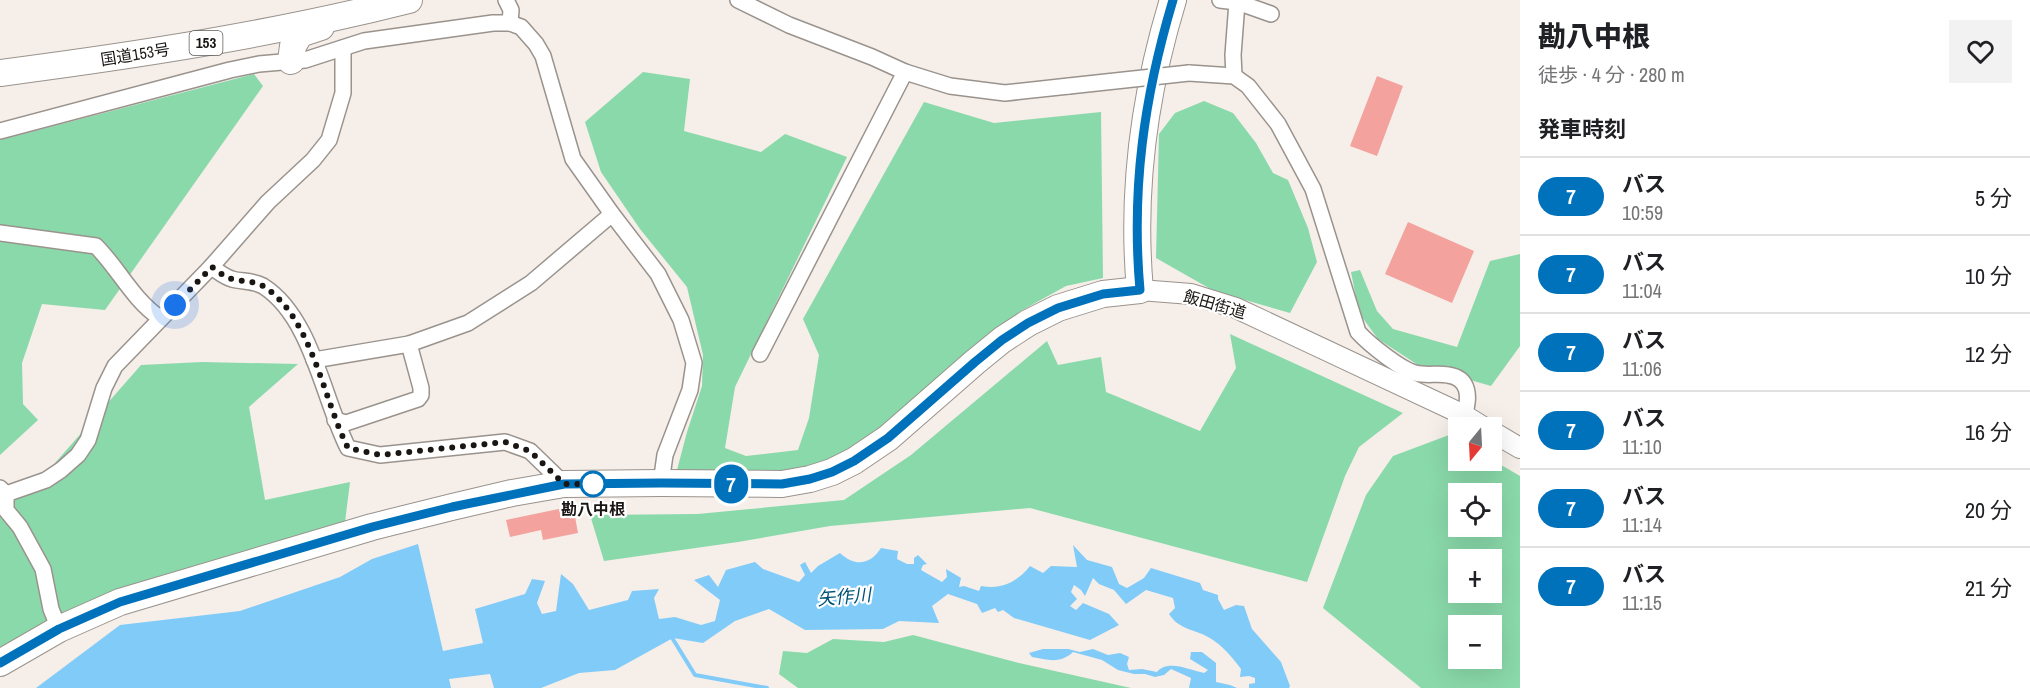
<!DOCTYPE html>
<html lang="ja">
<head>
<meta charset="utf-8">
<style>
	body { margin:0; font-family:"Archivo Narrow","Noto Sans JP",sans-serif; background:#f2f2f2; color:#202124; height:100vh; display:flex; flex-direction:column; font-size:22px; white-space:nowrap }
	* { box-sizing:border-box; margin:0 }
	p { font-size:20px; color:#757577 }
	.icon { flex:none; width:33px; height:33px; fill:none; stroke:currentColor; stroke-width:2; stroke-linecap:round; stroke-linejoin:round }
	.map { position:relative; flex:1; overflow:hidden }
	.drawer { display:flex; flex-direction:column; background:#fff; width:510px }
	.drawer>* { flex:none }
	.badge { padding:0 12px; border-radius:20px; font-size:21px; line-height:39px }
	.needle { width:39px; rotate:198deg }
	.controls { position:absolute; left:1448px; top:417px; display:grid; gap:12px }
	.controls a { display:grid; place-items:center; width:54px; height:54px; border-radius:0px; background:#fff; box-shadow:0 6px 24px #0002; font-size:30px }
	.you { position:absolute; width:30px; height:30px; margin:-15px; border:4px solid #fff; border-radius:50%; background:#1a73e8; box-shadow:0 0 0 9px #1a73e833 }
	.map>.badge { position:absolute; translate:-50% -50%; box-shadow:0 0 0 3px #fff }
	h2 { padding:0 18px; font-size:22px; line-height:54px }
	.round { display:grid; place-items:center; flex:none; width:63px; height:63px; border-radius:0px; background:#f2f2f2 }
	.headline { display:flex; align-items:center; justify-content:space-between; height:102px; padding:0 18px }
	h1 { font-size:28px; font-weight:800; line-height:45px }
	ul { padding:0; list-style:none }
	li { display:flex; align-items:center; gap:18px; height:78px; padding:0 18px; border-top:2px solid #e0e0e0 }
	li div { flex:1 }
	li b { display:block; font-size:22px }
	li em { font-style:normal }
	li .badge { min-width:66px; font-weight:700; text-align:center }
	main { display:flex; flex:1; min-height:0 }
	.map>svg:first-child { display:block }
	.green { fill:#8ad9aa; fill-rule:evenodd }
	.water { fill:#81cbf9 }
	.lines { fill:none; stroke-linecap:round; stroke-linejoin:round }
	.stream { stroke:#81cbf9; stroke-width:4 }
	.building { fill:#f3a29d }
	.minor-casing { stroke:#9a938d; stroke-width:18 }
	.tertiary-casing { stroke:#9a938d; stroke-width:22 }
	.trunk-casing { stroke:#9a938d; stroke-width:28 }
	.minor { stroke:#fff; stroke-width:15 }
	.tertiary { stroke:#fff; stroke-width:20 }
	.trunk { stroke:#fff; stroke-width:26 }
	.minor-bridge-casing { stroke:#9a938d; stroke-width:18; stroke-linecap:butt }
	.minor-bridge { stroke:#fff; stroke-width:15 }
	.line-casing { stroke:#fff; stroke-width:14 }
	.line { stroke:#0072bc; stroke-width:9 }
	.walk { stroke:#191614; stroke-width:6; stroke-dasharray:0 10.8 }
	.stop-dot { fill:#fff; stroke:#0072bc; stroke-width:3 }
	.labels { text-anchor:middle; stroke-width:4.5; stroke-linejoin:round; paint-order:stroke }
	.shield { fill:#fff; stroke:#5e5c5a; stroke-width:1.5 }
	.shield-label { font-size:15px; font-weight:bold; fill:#191614 }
	.street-label { font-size:16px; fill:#191614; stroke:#fff }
	.stop-label { font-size:16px; font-weight:bold; fill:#191614; stroke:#fff }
	.water-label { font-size:18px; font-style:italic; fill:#005378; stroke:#fff }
</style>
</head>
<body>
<main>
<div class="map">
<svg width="1520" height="688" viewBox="0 0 1520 688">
	<rect width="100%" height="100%" fill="#f6eee8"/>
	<g class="green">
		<path d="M 643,72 L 690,79 L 684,131 L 761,152 L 785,134 L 847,157 L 735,387 L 725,448 L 746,456 L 798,450 L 809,418 L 819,355 L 803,319 L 924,102 L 994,123 L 1101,112 L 1103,278 L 1066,286 L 1019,312 L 875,441 L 826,466 L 753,475 L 677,470 L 687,432 L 702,386 L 703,355 L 687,287 L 640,229 L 601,172 L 585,122 Z"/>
		<path d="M 254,74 L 263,86 L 105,310 L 42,304 L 22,363 L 23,404 L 38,420 L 0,455 L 0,140 Z"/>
		<path d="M 1204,101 L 1233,113 L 1256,143 L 1273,173 L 1288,180 L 1308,228 L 1317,262 L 1290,313 L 1214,291 L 1156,258 L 1159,134 L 1175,113 Z"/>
		<path d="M 1520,254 L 1520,346 L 1491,386 L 1418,365 L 1378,339 L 1359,313 L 1351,272 L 1360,270 L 1377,311 L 1393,329 L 1457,347 L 1490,261 Z"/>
		<path d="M 1230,334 L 1403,413 L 1359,447 L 1345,476 L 1307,582 L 1030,508 L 830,526 L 738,542 L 604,561 L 590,515 L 698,514 L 844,500 L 911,455 L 1047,341 L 1058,365 L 1101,357 L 1106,392 L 1200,431 L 1236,368 Z"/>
		<path d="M 202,362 L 298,364 L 249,407 L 265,500 L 350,482 L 345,522 L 0,660 L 0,504 L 48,471 L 141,365 Z"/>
		<path d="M 1449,435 L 1458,440 L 1458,460 L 1491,460 L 1491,459 L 1520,476 L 1520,688 L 1421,688 L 1323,608 L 1366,495 L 1393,456 ZM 1458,494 L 1491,494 L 1491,526 L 1458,526 ZM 1458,560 L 1491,560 L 1491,592 L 1458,592 ZM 1458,626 L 1491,626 L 1491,658 L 1458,658 Z"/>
		<path d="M 913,635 L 1019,663 L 1131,688 L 798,688 L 779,674 L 783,651 L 807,653 L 833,639 L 884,642 Z"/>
	</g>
	<g class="water">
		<path d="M 418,544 L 443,651 L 483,643 L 475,609 L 525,594 L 532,579 L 545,581 L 537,603 L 542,614 L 556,611 L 561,574 L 573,584 L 589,610 L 628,600 L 632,591 L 659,589 L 654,598 L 659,619 L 675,617 L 701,625 L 715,621 L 720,600 L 694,580 L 709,575 L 718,587 L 726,570 L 755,562 L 763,569 L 799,582 L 805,575 L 800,565 L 805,562 L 811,573 L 818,566 L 840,553 C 855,567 870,565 881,548 L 898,551 L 897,559 L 907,564 L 914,564 L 914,558 L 918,555 L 927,564 L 923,565 L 921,570 L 942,582 L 947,577 L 946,569 L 961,578 L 959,587 L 964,586 L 979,591 L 981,586 C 1002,590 1017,582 1030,566 L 1043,573 L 1051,566 L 1077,567 L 1073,545 L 1087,560 L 1112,567 L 1119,584 L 1127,588 L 1144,578 L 1151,568 L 1200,583 L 1203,590 L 1218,595 L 1218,599 L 1224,610 L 1236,605 L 1244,606 L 1252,629 L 1281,662 L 1290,686 L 1289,688 L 1249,688 L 1249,684 L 1255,683 L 1255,678 L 1249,676 L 1240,677 L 1241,669 C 1232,657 1223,646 1210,638 C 1195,629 1179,630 1169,614 L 1175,608 L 1173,598 L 1146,590 L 1126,604 L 1114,590 L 1099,584 L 1093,578 L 1085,596 L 1081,590 L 1074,585 L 1071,592 L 1077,599 L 1070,606 L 1076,610 L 1083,603 L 1109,614 L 1119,625 L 1090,640 L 1014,618 L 1003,610 L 998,612 L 995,608 L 982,613 L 977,604 L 948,594 L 932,606 L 939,623 L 899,621 L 883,629 L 805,630 L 769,609 L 735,621 L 703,643 L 673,638 L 615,670 L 579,673 L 541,688 L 494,688 L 490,674 L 449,679 L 451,688 L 36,688 L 120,625 L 240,611 L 340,577 L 372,559 Z"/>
		<path d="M 1043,649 L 1068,649 L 1080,652 L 1093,649 L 1108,655 L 1120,653 L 1129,657 L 1127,664 L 1129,670 L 1142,669 L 1157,672 C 1168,659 1189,670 1204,673 L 1208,670 L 1190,659 L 1191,652 L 1202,652 L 1216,663 L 1216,682 L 1230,685 L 1237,688 L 1189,688 L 1191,678 L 1171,669 L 1164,675 L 1155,677 L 1145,674 L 1134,674 L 1118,670 L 1102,660 L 1073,652 C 1060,664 1048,660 1032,657 L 1029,653 Z"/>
	</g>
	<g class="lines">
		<path class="stream" d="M 671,636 L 695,675 L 767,688"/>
	</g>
	<g class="building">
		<path d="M 1377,76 L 1403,86 L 1377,156 L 1350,146 Z"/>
		<path d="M 1408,222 L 1474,251 L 1452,303 L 1385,274 Z"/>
		<path d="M 573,506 L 578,533 L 543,540 L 541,530 L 510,537 L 506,520 Z"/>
	</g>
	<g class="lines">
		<g class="minor-casing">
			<g id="minor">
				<path d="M 506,0 L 511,10 L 510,23"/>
				<path d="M 738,0 L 789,25 L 872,57 L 905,72 L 950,86 L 1005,93 L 1069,86"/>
				<path d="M 1220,0 L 1237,2 L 1271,14"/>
				<path d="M 1189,73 L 1234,76 L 1248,86 L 1278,124 L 1313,189 L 1358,332 C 1369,344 1400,369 1415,373 C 1426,376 1437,373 1448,375 C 1470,378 1470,398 1464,415"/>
				<path d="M 1234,76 L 1233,55 L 1237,2"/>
				<path d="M 0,131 L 230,70 L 259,64 L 305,60 L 364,41 L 493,23 L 510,23 L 521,27 L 536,44 L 543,56 L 573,159 L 612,214 L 658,274 L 681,320 L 694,363 L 690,390 L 665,455 L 661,483"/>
				<path d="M 0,233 L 96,246 C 119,269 133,300 160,318"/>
				<path d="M 211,267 C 218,271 224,277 232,279 C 242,282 252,280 263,286 C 312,317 323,399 348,448 L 380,455 L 505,442 L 530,451 L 564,484"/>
				<path d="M 760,354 L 905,72"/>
				<path d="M 314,360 L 409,344 L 468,323 L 531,283 L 612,214"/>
				<path d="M 335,420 L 346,423 L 418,399 L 421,395 L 421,388 L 409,344"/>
				<path d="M 0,488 L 6,494 L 46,480 L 61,470 L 78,455 L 88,440 L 104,388 L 115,366 L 211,267 L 268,202 L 313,160 L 329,140 L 343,93 L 343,48"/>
				<path d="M 0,493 L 6,494 L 6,510 L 20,527 L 43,569 L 51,609 L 59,629"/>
			</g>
		</g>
		<g class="tertiary-casing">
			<g id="tertiary">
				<path d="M 1140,290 L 1191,294 L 1236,308 L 1464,415 L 1485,428"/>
				<path d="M 1491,431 L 1520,448"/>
			</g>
		</g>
		<g class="trunk-casing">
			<g id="trunk">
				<path d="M 291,61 L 293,46 L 300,34 L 321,27"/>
				<path d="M 0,73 C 138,55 275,34 409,0"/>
				<path d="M 0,663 L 59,629 L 120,602 L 372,527 L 452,507 L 512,493 L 564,484 L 661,483 L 782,484 L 810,479 L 832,472 L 854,461 L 888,438 L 975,362 L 1002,340 L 1028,323 L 1058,308 L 1103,294 L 1140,290 C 1131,191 1144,95 1173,0"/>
			</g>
		</g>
		<use href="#minor" class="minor"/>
		<use href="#tertiary" class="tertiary"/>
		<use href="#trunk" class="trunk"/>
		<g class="minor-bridge-casing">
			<path id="minor-bridge" d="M 1069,86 L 1189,73"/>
		</g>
		<use href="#minor-bridge" class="minor-bridge"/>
	</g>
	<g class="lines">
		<g class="line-casing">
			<path id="line" d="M 0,663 L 59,629 L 120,602 L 372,527 L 452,507 L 564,484 L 661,483 L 782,484 L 810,479 L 832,472 L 854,461 L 888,438 L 975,362 L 1002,340 L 1028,323 L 1058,308 L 1103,294 L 1140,290 C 1131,189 1144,97 1173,0"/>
		</g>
		<use href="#line" class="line"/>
		<path class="walk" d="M 175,305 L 212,267 C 218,271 224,277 232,279 C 242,282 252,280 263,286 C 312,317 323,399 348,448 L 380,455 L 505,442 L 530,451 L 564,484 L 593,484"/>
	</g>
	<circle class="stop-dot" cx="593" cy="484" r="12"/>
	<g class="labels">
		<rect class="shield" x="189.5" y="31" width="33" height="24" rx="4.5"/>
		<g class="shield-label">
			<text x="206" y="48">153</text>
		</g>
		<g class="street-label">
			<text transform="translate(135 54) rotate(-9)" y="6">国道153号</text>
			<text transform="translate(1215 304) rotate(16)" y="6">飯田街道</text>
		</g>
		<g class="stop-label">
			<text x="593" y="515">勘八中根</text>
		</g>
		<g class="water-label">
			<text transform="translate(844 597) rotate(-5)" y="6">矢作川</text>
		</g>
	</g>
</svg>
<div class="controls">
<a><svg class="needle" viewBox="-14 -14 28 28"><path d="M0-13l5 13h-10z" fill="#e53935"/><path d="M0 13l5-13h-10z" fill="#757577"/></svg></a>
<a><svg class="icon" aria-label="locate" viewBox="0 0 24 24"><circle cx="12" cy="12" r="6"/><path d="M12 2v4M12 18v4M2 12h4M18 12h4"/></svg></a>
<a>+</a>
<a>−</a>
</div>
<div class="you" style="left:175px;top:305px"></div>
<b class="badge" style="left:731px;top:484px;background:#0072bc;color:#fff">7</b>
</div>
<section class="drawer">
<div class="headline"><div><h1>勘八中根</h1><p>徒歩 · 4 分 · 280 m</p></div><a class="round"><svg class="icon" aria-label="heart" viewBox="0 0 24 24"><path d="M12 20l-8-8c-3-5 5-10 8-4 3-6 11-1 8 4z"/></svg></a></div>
<h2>発車時刻</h2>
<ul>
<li><span class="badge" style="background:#0072bc;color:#fff">7</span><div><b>バス</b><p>10:59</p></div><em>5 分</em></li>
<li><span class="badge" style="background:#0072bc;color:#fff">7</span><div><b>バス</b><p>11:04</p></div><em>10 分</em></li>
<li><span class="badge" style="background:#0072bc;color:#fff">7</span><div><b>バス</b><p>11:06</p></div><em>12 分</em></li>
<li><span class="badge" style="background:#0072bc;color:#fff">7</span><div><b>バス</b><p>11:10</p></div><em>16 分</em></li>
<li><span class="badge" style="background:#0072bc;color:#fff">7</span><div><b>バス</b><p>11:14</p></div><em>20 分</em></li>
<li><span class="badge" style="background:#0072bc;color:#fff">7</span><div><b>バス</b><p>11:15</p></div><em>21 分</em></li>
</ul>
</section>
</main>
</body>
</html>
